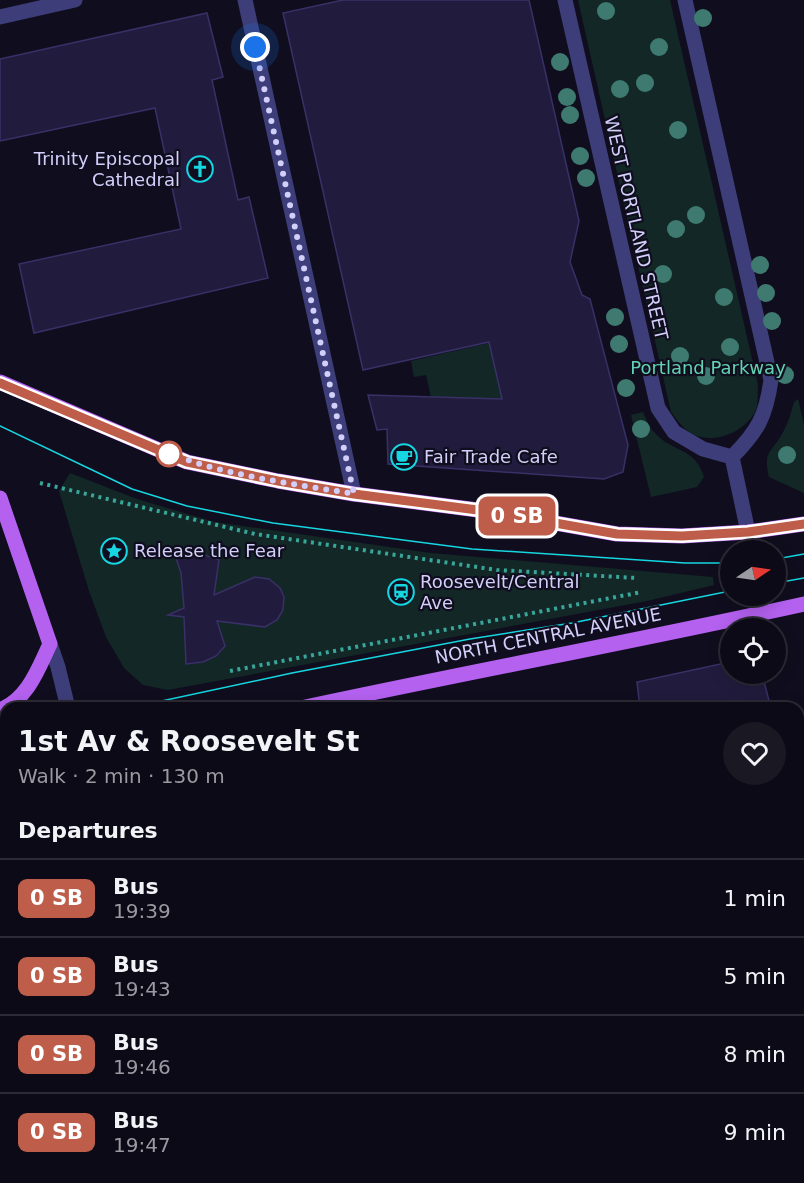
<!DOCTYPE html>
<html lang="en">
<head>
<meta charset="utf-8">
<style>
	body { margin:0; font-family:"DejaVu Sans",sans-serif; background:#1a1823; color:#f1f3f6; height:100vh; display:flex; flex-direction:column; font-size:22px; white-space:nowrap }
	* { box-sizing:border-box; margin:0 }
	p { font-size:20px; color:#9a9aa1 }
	.icon { flex:none; width:33px; height:33px; fill:none; stroke:currentColor; stroke-width:2; stroke-linecap:round; stroke-linejoin:round }
	.map { position:relative; flex:1; overflow:hidden }
	.drawer { position:absolute; left:0px; top:702px; width:804px; height:482px; display:flex; flex-direction:column; background:#0c0a16; border-radius:18px 18px 0 0; box-shadow:0 3px 15px #0003,0 0 0 2px #2c2b35 }
	.drawer>* { flex:none }
	.badge { padding:0 12px; border-radius:9px; font-size:21px; line-height:39px }
	.needle { width:39px; rotate:77deg }
	.fabs { position:absolute; left:720px; top:540px; display:grid; gap:12px }
	.fabs a { display:grid; place-items:center; width:66px; height:66px; border-radius:50%; background:#0c0a16; box-shadow:0 3px 15px #0003,0 0 0 2px #2c2b35; font-size:30px }
	.you { position:absolute; width:30px; height:30px; margin:-15px; border:4px solid #fff; border-radius:50%; background:#1a73e8; box-shadow:0 0 0 9px #1a73e833 }
	.map>.badge { position:absolute; translate:-50% -50%; box-shadow:0 0 0 3px #fff }
	h2 { padding:0 18px; font-size:22px; line-height:54px }
	.round { display:grid; place-items:center; flex:none; width:63px; height:63px; border-radius:32px; background:#1a1823 }
	.summary { display:flex; align-items:center; justify-content:space-between; height:102px; padding:0 18px }
	h1 { font-size:28px; font-weight:700; line-height:45px }
	ul { padding:0; list-style:none }
	li { display:flex; align-items:center; gap:18px; height:78px; padding:0 18px; border-top:2px solid #2c2b35 }
	li div { flex:1 }
	li b { display:block; font-size:22px }
	li em { font-style:normal }
	li .badge { min-width:66px; font-weight:700; text-align:center }
	.map>svg:first-child { display:block }
	.green { fill:#122726 }
	.building { fill:#211c3d; stroke:#393067; stroke-width:1.5 }
	.lines { fill:none; stroke-linecap:round; stroke-linejoin:round }
	.path { stroke:#38a69a; stroke-width:4; stroke-dasharray:3 4.5; stroke-linecap:butt }
	.service { stroke:#3d3e79; stroke-width:15 }
	.minor { stroke:#3d3e79; stroke-width:15 }
	.tertiary { stroke:#3d3e79; stroke-width:15 }
	.primary { stroke:#b461f0; stroke-width:15 }
	.tram { stroke:#15d6e1; stroke-width:1.5 }
	.tree { fill:#3e7a6f }
	.line-casing { stroke:#fff; stroke-width:14 }
	.line { stroke:#be5d49; stroke-width:9 }
	.walk { stroke:#d2cffb; stroke-width:6; stroke-dasharray:0 10.8 }
	.stop-dot { fill:#fff; stroke:#be5d49; stroke-width:3 }
	.labels { text-anchor:middle; stroke-width:4.5; stroke-linejoin:round; paint-order:stroke }
	.poi-label { font-size:18px; fill:#d2cffb; stroke:#100e1e; text-anchor:start }
	.street-label { font-size:18px; fill:#d2cffb; stroke:#100e1e }
	.park-label { font-size:18px; fill:#63d3b2; stroke:#100e1e }
</style>
</head>
<body>
<div class="map">
<svg width="804" height="1183" viewBox="0 0 804 1183">
	<rect width="100%" height="100%" fill="#100e1e"/>
	<g class="green">
		<path d="M 578,0 L 670,0 L 758,385 C 757,393 759,405 755,412 C 744,432 716,444 694,435 C 684,430 678,421 671,412 Z"/>
		<path d="M 489,343 L 512,399 L 431,397 L 426,375 L 414,377 L 411,361 Z"/>
		<path d="M 798,399 L 804,424 L 804,493 L 769,477 C 763,450 771,454 782,434 C 788,424 791,413 794,402 Z"/>
		<path d="M 643,412 C 646,419 649,428 655,433 C 673,453 695,447 704,477 L 697,487 L 651,497 L 631,415 Z"/>
		<path d="M 70,473 L 137,499 L 215,522 L 431,553 L 713,577 L 714,585 L 647,601 L 168,690 L 143,685 L 124,668 L 106,637 L 89,591 L 59,491 Z"/>
		<path d="M 369,1178 L 450,1178 L 427,1183 L 345,1183 Z"/>
	</g>
	<g class="building">
		<path d="M 343,0 L 529,0 L 579,221 L 570,262 L 582,295 L 590,299 L 628,445 L 623,472 L 604,479 L 388,464 L 387,429 L 377,430 L 368,395 L 502,399 L 489,342 L 363,370 L 283,13 Z"/>
		<path d="M 207,13 L 223,77 L 212,80 L 238,200 L 249,197 L 268,278 L 34,333 L 19,264 L 181,229 L 155,108 L 0,141 L 0,59 Z"/>
		<path d="M 174,552 L 199,553 L 219,560 L 214,595 L 255,577 L 269,579 L 280,588 L 284,597 L 283,610 L 277,620 L 265,627 L 217,621 L 225,646 L 216,656 L 203,662 L 186,664 L 184,617 L 168,615 L 184,608 L 181,573 Z"/>
		<path d="M 730,662 L 730,674 L 762,674 L 771,708 L 640,708 L 637,682 Z"/>
	</g>
	<g class="lines">
		<g class="path">
			<path d="M 40,483 L 255,534 L 497,570 L 637,578"/>
			<path d="M 230,671 L 642,592"/>
			<path d="M 125,1183 L 139,1180"/>
		</g>
		<g class="service">
			<path d="M 798,873 L 804,872"/>
			<path d="M 0,1058 L 6,1057"/>
		</g>
		<g class="minor">
			<path d="M 245,0 L 354,494"/>
			<path d="M 565,0 L 658,408 L 674,432 L 703,449 L 732,457"/>
			<path d="M 685,0 L 771,380 C 766,416 758,431 732,457"/>
			<path d="M 0,17 L 75,0"/>
			<path d="M 732,457 L 748,532"/>
			<path d="M 803,1183 L 804,1183"/>
		</g>
		<g class="tertiary">
			<path d="M 50,644 L 58,667 L 68,708"/>
			<path d="M 187,1178 L 188,1183"/>
		</g>
		<g class="primary">
			<path d="M 0,382 L 187,462 L 278,481 L 354,494 L 493,512 L 617,534 L 682,536 L 748,532 L 804,524"/>
			<path d="M 0,498 L 50,644 C 38,669 28,699 0,710"/>
			<path d="M 301,708 C 468,672 637,641 804,604"/>
			<path d="M 0,775 L 6,774"/>
		</g>
		<g class="tram">
			<path d="M 0,426 L 132,489 L 187,506 L 273,523 L 472,549 L 685,563 L 730,563"/>
			<path d="M 776,559 L 804,554"/>
			<path d="M 776,583 L 804,578"/>
			<path d="M 129,708 L 292,673 L 470,639 L 572,623 L 730,591"/>
			<path d="M 0,734 L 6,733"/>
		</g>
	</g>
	<g class="tree">
		<circle cx="606" cy="11" r="9"/>
		<circle cx="703" cy="18" r="9"/>
		<circle cx="659" cy="47" r="9"/>
		<circle cx="560" cy="62" r="9"/>
		<circle cx="645" cy="83" r="9"/>
		<circle cx="620" cy="89" r="9"/>
		<circle cx="567" cy="97" r="9"/>
		<circle cx="570" cy="115" r="9"/>
		<circle cx="678" cy="130" r="9"/>
		<circle cx="580" cy="156" r="9"/>
		<circle cx="586" cy="178" r="9"/>
		<circle cx="696" cy="215" r="9"/>
		<circle cx="676" cy="229" r="9"/>
		<circle cx="760" cy="265" r="9"/>
		<circle cx="663" cy="274" r="9"/>
		<circle cx="766" cy="293" r="9"/>
		<circle cx="724" cy="297" r="9"/>
		<circle cx="615" cy="317" r="9"/>
		<circle cx="772" cy="321" r="9"/>
		<circle cx="619" cy="344" r="9"/>
		<circle cx="730" cy="347" r="9"/>
		<circle cx="680" cy="356" r="9"/>
		<circle cx="785" cy="375" r="9"/>
		<circle cx="706" cy="376" r="9"/>
		<circle cx="626" cy="388" r="9"/>
		<circle cx="641" cy="429" r="9"/>
		<circle cx="787" cy="455" r="9"/>
	</g>
	<g class="lines">
		<g class="line-casing">
			<path id="line" d="M 0,383 L 187,462 L 278,481 L 354,494 L 493,512 L 617,534 L 682,536 L 748,532 L 804,524"/>
		</g>
		<use href="#line" class="line"/>
		<path class="walk" d="M 169,454 L 164,451 C 223,476 291,483 354,494 L 255,47"/>
	</g>
	<defs>
		<g id="church-ring" transform="scale(1.35)"><circle r="9.5" fill="#100e1e" stroke="#15d6e1" stroke-width="1.5"/><path d="M-1.2-6h2.4v3.5h3.3v2.4h-3.3V6h-2.4V-.1h-3.3v-2.4h3.3Z" fill="#15d6e1"/></g>
		<g id="cafe-ring" transform="scale(1.35)"><circle r="9.5" fill="#100e1e" stroke="#15d6e1" stroke-width="1.5"/><path d="M-5.5-4.5H6V0H3Q3 3.5 0 3.5H-2.5Q-5.5 3.5-5.5 0ZM3-3.2v2h1.7v-2ZM-6 4.5H4V6H-6Z" fill="#15d6e1"/></g>
		<g id="sight-ring" transform="scale(1.35)"><circle r="9.5" fill="#100e1e" stroke="#15d6e1" stroke-width="1.5"/><path d="M0-6L1.8-2.2L6-1.7L2.9 1.2L3.7 5.4L0 3.3L-3.7 5.4L-2.9 1.2L-6-1.7L-1.8-2.2Z" fill="#15d6e1"/></g>
		<g id="station-ring" transform="scale(1.35)"><circle r="9.5" fill="#100e1e" stroke="#15d6e1" stroke-width="1.5"/><path d="M-3-6H3Q5-6 5-4V2Q5 4 3 4L4.5 6H3L1.5 4h-3L-3 6H-4.5L-3 4Q-5 4-5 2V-4Q-5-6-3-6ZM-3.5-4v3h7v-3ZM-3.5 1v1.5H-2V1ZM2 1v1.5H3.5V1Z" fill="#15d6e1"/></g>
	</defs>
	<g fill-rule="evenodd">
		<use href="#church-ring" x="200" y="169"/>
		<use href="#cafe-ring" x="404" y="457"/>
		<use href="#sight-ring" x="114" y="551"/>
		<use href="#station-ring" x="401" y="592"/>
	</g>
	<circle class="stop-dot" cx="169" cy="454" r="12"/>
	<g class="labels">
		<g class="poi-label">
			<text x="180" y="165" text-anchor="end">Trinity Episcopal<tspan x="180" dy="21">Cathedral</tspan></text>
			<text x="424" y="463">Fair Trade Cafe</text>
			<text x="134" y="557">Release the Fear</text>
			<text x="420" y="588">Roosevelt/Central<tspan x="420" dy="21">Ave</tspan></text>
		</g>
		<g class="street-label">
			<text transform="translate(636 228) rotate(77)" y="6">WEST PORTLAND STREET</text>
			<text transform="translate(548 636) rotate(-11)" y="6">NORTH CENTRAL AVENUE</text>
		</g>
		<g class="park-label">
			<text x="708" y="374">Portland Parkway</text>
		</g>
	</g>
</svg>
<div class="fabs">
<a><svg class="needle" viewBox="-14 -14 28 28"><path d="M0-13l5 13h-10z" fill="#e53935"/><path d="M0 13l5-13h-10z" fill="#9a9aa1"/></svg></a>
<a><svg class="icon" aria-label="locate" viewBox="0 0 24 24"><circle cx="12" cy="12" r="6"/><path d="M12 2v4M12 18v4M2 12h4M18 12h4"/></svg></a>
</div>
<div class="you" style="left:255px;top:47px"></div>
<b class="badge" style="left:517px;top:516px;background:#be5d49;color:#fff">0 SB</b>
<section class="drawer">
<div class="summary"><div><h1>1st Av &amp; Roosevelt St</h1><p>Walk · 2 min · 130 m</p></div><a class="round"><svg class="icon" aria-label="heart" viewBox="0 0 24 24"><path d="M12 20l-8-8c-3-5 5-10 8-4 3-6 11-1 8 4z"/></svg></a></div>
<h2>Departures</h2>
<ul>
<li><span class="badge" style="background:#be5d49;color:#fff">0 SB</span><div><b>Bus</b><p>19:39</p></div><em>1 min</em></li>
<li><span class="badge" style="background:#be5d49;color:#fff">0 SB</span><div><b>Bus</b><p>19:43</p></div><em>5 min</em></li>
<li><span class="badge" style="background:#be5d49;color:#fff">0 SB</span><div><b>Bus</b><p>19:46</p></div><em>8 min</em></li>
<li><span class="badge" style="background:#be5d49;color:#fff">0 SB</span><div><b>Bus</b><p>19:47</p></div><em>9 min</em></li>
</ul>
</section>
</div>
</body>
</html>
